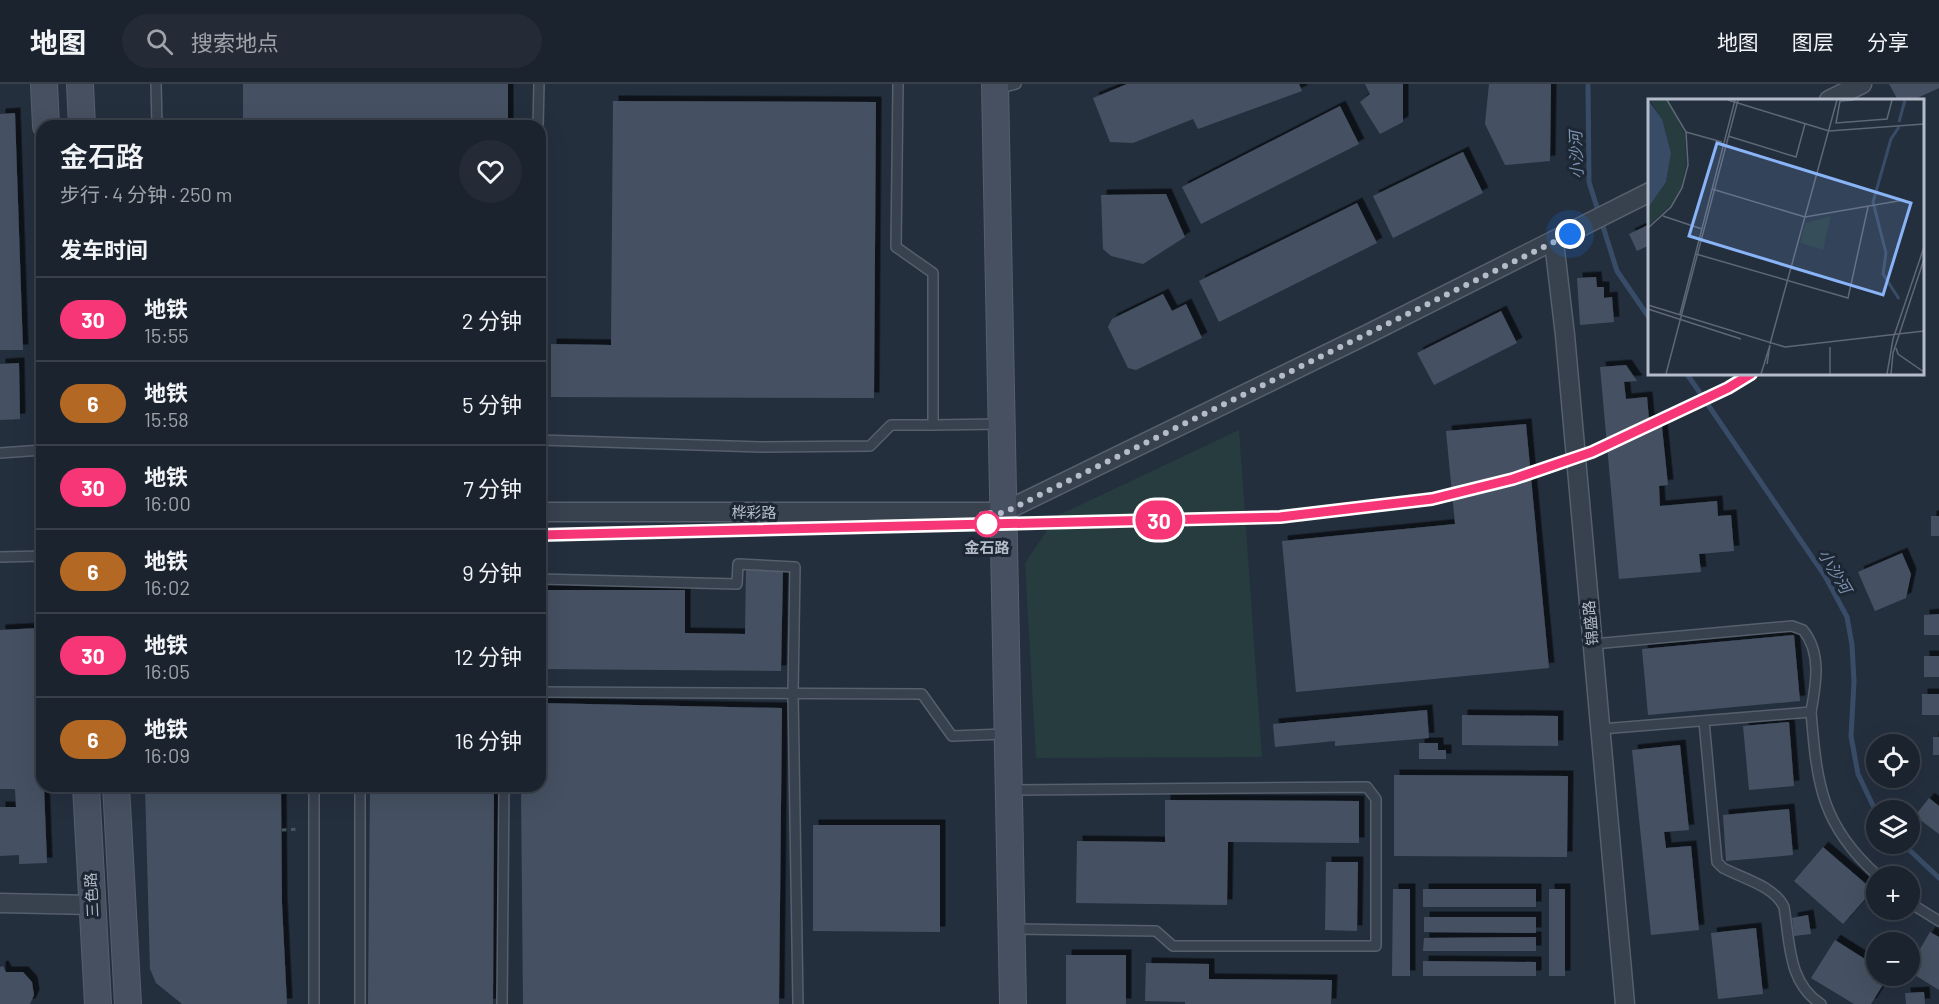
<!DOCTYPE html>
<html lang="zh">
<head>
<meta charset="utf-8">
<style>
	body { margin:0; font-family:Barlow,"Noto Sans SC",sans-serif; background:#242b36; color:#f1f3f6; height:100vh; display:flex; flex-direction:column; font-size:22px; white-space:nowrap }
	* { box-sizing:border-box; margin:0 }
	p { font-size:20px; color:#a0a4aa }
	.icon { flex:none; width:33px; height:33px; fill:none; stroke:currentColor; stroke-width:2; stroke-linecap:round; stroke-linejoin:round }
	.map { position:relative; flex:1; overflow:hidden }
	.side { position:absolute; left:36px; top:36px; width:510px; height:672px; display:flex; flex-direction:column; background:#1b232e; border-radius:18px; box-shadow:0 6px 24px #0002,0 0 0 2px #39404a }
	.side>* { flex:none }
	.badge { padding:0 12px; border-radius:20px; font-size:21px; line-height:39px }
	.controls { position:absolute; left:1866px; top:650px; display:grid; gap:12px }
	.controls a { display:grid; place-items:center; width:54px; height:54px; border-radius:50%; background:#1b232e; box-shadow:0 6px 24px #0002,0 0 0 2px #39404a; font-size:30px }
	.you { position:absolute; width:30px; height:30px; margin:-15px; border:4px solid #fff; border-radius:50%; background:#1a73e8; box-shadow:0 0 0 9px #1a73e833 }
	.map>.badge { position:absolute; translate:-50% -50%; box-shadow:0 0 0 3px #fff }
	h2 { padding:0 24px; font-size:22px; line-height:54px }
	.round { display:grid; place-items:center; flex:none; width:63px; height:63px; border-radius:32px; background:#242b36 }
	.summary { display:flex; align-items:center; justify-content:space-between; height:102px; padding:0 24px }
	h1 { font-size:28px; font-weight:600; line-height:45px }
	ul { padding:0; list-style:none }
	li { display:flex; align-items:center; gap:18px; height:84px; padding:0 24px; border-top:2px solid #39404a }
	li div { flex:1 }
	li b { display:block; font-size:22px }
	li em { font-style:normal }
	li .badge { min-width:66px; font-weight:700; text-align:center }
	header { display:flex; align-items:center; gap:36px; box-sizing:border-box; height:84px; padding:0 30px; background:#1b232e; border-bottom:2px solid #39404a }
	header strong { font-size:28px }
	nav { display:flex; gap:33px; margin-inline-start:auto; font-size:21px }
	.search { width:420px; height:54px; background:#242b36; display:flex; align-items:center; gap:15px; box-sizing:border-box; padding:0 21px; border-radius:33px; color:#a0a4aa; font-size:22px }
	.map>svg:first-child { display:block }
	.green { fill:#263c3f }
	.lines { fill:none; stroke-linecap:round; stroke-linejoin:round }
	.stream { stroke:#394c67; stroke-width:5 }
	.building { fill:#455162; filter:url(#shadow) }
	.lane-casing { stroke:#565f6c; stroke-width:12 }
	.street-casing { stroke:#565f6c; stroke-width:21 }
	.secondary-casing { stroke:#565f6c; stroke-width:28 }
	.path { stroke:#44595c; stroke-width:3; stroke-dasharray:4.5 4.5; stroke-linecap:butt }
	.lane { stroke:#38414e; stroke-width:9 }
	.street { stroke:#38414e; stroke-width:18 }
	.secondary { stroke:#465061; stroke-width:26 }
	.line-casing { stroke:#fff; stroke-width:14 }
	.line { stroke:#f63676; stroke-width:9 }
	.walk { stroke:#b4bcc9; stroke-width:6; stroke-dasharray:0 10.8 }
	.stop-dot { fill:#fff; stroke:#f63676; stroke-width:3 }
	.labels { text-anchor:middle; stroke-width:6; stroke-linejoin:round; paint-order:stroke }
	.street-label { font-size:15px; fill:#b4bcc9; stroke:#1d2633 }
	.stop-label { font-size:15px; font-weight:bold; fill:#b4bcc9; stroke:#1d2633 }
	.water-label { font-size:16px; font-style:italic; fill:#7c92b1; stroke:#1d2633 }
	.inset-river { fill:none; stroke:#394c67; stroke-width:3 }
	.inset-road { fill:none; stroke:#5e6776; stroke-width:1.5 }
	.view { fill:#8ab4f8; fill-opacity:0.15; stroke:#8ab4f8; stroke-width:3 }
	.inset-edge { fill:none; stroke:#b4bcc9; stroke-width:3 }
</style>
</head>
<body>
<header>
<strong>地图</strong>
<div class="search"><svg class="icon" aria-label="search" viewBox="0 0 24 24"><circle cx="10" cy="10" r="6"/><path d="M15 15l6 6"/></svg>搜索地点</div>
<nav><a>地图</a><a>图层</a><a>分享</a></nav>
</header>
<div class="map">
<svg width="1939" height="920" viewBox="0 0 1939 920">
	<defs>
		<filter id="shadow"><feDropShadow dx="5.5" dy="-5.5" stdDeviation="0" flood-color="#0009"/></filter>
	</defs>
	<rect width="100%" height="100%" fill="#242f3e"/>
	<path class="green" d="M 1239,346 L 1262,673 L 1036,674 L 1025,479 L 1057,432 Z"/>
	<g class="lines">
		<g class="stream">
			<path d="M 1588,0 L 1589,98 L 1617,187 L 1650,235"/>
			<path d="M 1687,290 L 1825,492 L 1847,533 L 1852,561 L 1854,598 L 1851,652 L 1858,690 L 1876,728"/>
			<path d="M 1902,759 L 1939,794"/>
		</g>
	</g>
	<g class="building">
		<rect x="243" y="0" width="265" height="42"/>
		<path d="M 1127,0 L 1299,0 L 1302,7 L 1198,45 L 1193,35 L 1133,59 L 1110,58 L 1093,14 Z"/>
		<path d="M 1365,0 L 1403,0 L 1403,38 L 1380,50 L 1360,18 L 1370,10 Z"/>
		<path d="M 1489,0 L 1551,0 L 1550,77 L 1505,81 L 1485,40 Z"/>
		<path d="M 1889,0 L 1939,0 L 1939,4 L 1913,16 L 1898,16 Z"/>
		<path d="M 613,17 L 876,18 L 874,314 L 551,313 L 551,260 L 611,261 Z"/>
		<path d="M 1340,22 L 1359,60 L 1201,140 L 1182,103 Z"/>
		<path d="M 15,29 L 23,266 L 0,266 L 0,30 Z"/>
		<path d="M 1463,68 L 1483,109 L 1393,154 L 1373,112 Z"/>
		<path d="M 1166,110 L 1185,153 L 1143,180 L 1111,172 L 1103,165 L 1101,111 Z"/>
		<path d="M 1357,119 L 1377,159 L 1219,238 L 1199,197 Z"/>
		<path d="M 1650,140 L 1650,161 L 1637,167 L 1629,150 Z"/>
		<path d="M 1596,193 L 1597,203 L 1604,203 L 1604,214 L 1612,213 L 1614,238 L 1580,241 L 1577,194 Z"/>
		<path d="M 1163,210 L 1172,227 L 1186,220 L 1202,254 L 1136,286 L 1128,284 L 1108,243 L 1112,235 Z"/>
		<path d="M 1501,227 L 1517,259 L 1434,301 L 1417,269 Z"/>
		<path d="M 19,279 L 20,335 L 0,336 L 0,280 Z"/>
		<path d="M 1626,281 L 1637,297 L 1624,298 L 1626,315 L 1647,313 L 1649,335 L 1661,333 L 1668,401 L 1659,402 L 1660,422 L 1717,417 L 1718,432 L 1731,431 L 1734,467 L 1699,470 L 1701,488 L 1619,495 L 1600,283 Z"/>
		<path d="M 1526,340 L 1549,584 L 1296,608 L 1282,457 L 1455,440 L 1446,347 Z"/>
		<rect x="1931" y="432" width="8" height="20"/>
		<path d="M 1902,469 L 1911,490 L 1906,514 L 1875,527 L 1858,488 Z"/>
		<path d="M 746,484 L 783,484 L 781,587 L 540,585 L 540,506 L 685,506 L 685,549 L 745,550 Z"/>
		<path d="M 1939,530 L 1939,551 L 1924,551 L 1924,531 Z"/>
		<path d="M 39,544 L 42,702 L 44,702 L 47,779 L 19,780 L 19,771 L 0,772 L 0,723 L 16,723 L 15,705 L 0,705 L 0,546 Z"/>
		<path d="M 1794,551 L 1800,617 L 1648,631 L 1642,565 Z"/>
		<rect x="1924" y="572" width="15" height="21"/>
		<rect x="1922" y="610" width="17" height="21"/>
		<path d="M 540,619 L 782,624 L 779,920 L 523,920 L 521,702 L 540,702 Z"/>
		<path d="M 1427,626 L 1429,654 L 1335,662 L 1335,657 L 1275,663 L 1273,640 Z"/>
		<path d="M 1462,631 L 1558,632 L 1558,662 L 1462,661 Z"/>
		<path d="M 1789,638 L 1794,702 L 1749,706 L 1743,642 Z"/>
		<rect x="1933" y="653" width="6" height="18"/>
		<path d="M 1419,659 L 1438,659 L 1438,666 L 1446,666 L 1446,675 L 1419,675 Z"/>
		<path d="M 1680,661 L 1689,746 L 1664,748 L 1666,764 L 1691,762 L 1699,846 L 1651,851 L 1632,666 Z"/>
		<path d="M 1394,691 L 1568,692 L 1567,773 L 1394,772 Z"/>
		<path d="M 145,702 L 281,702 L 282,820 L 287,920 L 182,920 L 156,899 L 150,885 Z"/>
		<path d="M 370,702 L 494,702 L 493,920 L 368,920 Z"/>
		<path d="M 1929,714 L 1939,722 L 1939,750 L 1915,732 Z"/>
		<path d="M 1165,716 L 1359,717 L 1359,759 L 1228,758 L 1227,821 L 1076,819 L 1077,757 L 1165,758 Z"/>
		<path d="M 1789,725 L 1793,771 L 1726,777 L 1723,731 Z"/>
		<path d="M 813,741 L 940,741 L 940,848 L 813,847 Z"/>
		<path d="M 1823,763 L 1873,806 L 1843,840 L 1794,797 Z"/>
		<path d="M 1326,778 L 1358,778 L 1357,847 L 1325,846 Z"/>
		<path d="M 1393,805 L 1410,805 L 1410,892 L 1392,892 Z"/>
		<rect x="1423" y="805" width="113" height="18"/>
		<rect x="1549" y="805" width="16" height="87"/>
		<path d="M 1808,831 L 1811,850 L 1794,852 L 1792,834 Z"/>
		<path d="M 1424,833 L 1536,833 L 1536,849 L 1424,848 Z"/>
		<path d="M 1756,844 L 1763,910 L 1718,915 L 1711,849 Z"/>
		<path d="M 1930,848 L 1939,853 L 1939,906 L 1910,888 L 1910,882 Z"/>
		<path d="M 1536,853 L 1536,867 L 1423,867 L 1424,854 Z"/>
		<path d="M 1835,856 L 1876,882 L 1876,891 L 1889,891 L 1871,920 L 1854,920 L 1811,894 Z"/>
		<rect x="1066" y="871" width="60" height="49"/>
		<path d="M 1423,877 L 1536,878 L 1536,892 L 1423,892 Z"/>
		<path d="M 1146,879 L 1209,880 L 1209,895 L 1332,896 L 1331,920 L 1185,920 L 1185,918 L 1145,917 Z"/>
		<path d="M 3,882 L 6,888 L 23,888 L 32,898 L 34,911 L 30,920 L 0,920 L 0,883 Z"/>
		<path d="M 1924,908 L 1925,920 L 1906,920 L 1905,909 Z"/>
	</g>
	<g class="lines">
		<g class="lane-casing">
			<g id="lane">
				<path d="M 156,0 L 157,42"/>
				<path d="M 997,5 L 1016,0"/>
				<path d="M 538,42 L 539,0"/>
				<path d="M 933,341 L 1000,340"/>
				<path d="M 540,356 L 761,363 L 870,362 L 891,341 L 933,341 L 933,189 L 896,163 L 898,0"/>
				<path d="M 0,369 L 42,366"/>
				<path d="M 0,473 L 42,472"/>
				<path d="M 540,495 L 737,500 L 738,480 L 795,483 L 793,609 L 798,920"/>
				<path d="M 1593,560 L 1792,542 L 1803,546 C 1822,569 1816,600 1811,628"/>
				<path d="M 540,608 L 922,610 L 952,652 L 1005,650"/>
				<path d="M 1704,637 L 1717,778 L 1723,784 C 1744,795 1774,802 1784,823 C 1790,859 1788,899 1821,920"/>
				<path d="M 1601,645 L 1811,628 C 1817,700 1821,741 1878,792"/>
				<path d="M 314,702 L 314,920"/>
				<path d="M 1011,706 L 1367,703 L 1376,715 L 1376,862 L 1173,862 L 1156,847 L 1014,845"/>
				<path d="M 1910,819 L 1939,837"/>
				<path d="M 360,920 L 360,702"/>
				<path d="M 502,920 L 504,702"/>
			</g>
		</g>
		<g class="street-casing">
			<g id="street">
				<path d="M 1829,16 L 1862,0"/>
				<path d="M 1554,158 L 1565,251 L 1625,920"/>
				<path d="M 540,428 L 1003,428 L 1370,249 L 1650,108"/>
				<path d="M 0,819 L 93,821"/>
			</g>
		</g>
		<g class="secondary-casing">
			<g id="secondary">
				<path d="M 44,0 L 46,42"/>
				<path d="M 80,0 L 82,42"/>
				<path d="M 995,0 L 1013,920"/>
				<path d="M 86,702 L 98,920"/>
				<path d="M 116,702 L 128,920"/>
			</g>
		</g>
		<path class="path" d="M 282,746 L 300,745"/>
		<use href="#lane" class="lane"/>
		<use href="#street" class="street"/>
		<use href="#secondary" class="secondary"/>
	</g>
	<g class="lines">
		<g class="line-casing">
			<path id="line" d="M 540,451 L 1280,433 L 1432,415 L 1513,395 L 1592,368 L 1728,304 L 1751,290"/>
		</g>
		<use href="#line" class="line"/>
		<path class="walk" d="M 987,440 L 981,429 L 1003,429 L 1570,150"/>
	</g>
	<circle class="stop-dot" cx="987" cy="440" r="12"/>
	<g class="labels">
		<g class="street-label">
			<text x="754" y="434">桦彩路</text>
			<text transform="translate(1591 539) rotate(-95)" y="5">锦盛路</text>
			<text transform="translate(92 811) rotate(-93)" y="5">三色路</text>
		</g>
		<g class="stop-label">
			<text x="987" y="469">金石路</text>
		</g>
		<g class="water-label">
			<text transform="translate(1576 71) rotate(-92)" y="6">小沙河</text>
			<text transform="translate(1835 487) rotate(59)" y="6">小沙河</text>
		</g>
	</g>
	<g transform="translate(1648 15)">
		<rect width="276" height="276" fill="#242f3e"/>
		<path d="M 2,1 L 19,1 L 30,21 L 37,36 L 38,65 L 34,88 L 23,106 L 0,127 L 0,109 L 18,83 L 23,54 L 14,20 ZM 183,117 L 175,151 L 152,144 L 157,124 Z" fill="#263c3f"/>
		<path d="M 0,1 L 14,20 L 23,54 L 18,83 L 0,109 Z" fill="#394c67"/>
		<path class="inset-river" d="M 251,23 L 257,1M 251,28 L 243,40 L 225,103 L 238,154 L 235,175 L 251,200M 0,34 L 6,58 L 0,83"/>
		<path class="inset-road" d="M 80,1 L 181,32 L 276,25M 206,1 L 192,2 L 188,24 L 239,20 L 244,1M 38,33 L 74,43M 80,37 L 148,58 L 157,25M 64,90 L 157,118 L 256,101M 15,117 L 54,130M 0,129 L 23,108 L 34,89 L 40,66 L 38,33 L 19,1M 48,155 L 200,199 L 220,108M 0,206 L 137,248 L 276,232M 0,210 L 93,240M 32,215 L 87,1M 122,245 L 189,1M 248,249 L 250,255 L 276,273M 119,265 L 122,246M 18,275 L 90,1M 113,275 L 122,246M 182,275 L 182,248M 239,275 L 245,240 L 276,148M 243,275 L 245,254 L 276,160"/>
		<path class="view" d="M 69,44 L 263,104 L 235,196 L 41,137 Z"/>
		<rect width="276" height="276" class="inset-edge"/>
	</g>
</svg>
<div class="controls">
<a><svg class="icon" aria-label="locate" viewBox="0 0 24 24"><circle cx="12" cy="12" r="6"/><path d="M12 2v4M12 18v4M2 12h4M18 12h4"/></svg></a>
<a><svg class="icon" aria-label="layers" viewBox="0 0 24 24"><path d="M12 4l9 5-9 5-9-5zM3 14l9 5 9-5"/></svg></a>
<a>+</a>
<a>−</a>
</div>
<div class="you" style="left:1570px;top:150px"></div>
<b class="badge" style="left:1159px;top:436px;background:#f63676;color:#fff">30</b>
<section class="side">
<div class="summary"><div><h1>金石路</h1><p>步行 · 4 分钟 · 250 m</p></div><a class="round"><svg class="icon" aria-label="heart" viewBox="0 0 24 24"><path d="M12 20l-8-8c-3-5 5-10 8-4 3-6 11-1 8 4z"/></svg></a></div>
<h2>发车时间</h2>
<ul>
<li><span class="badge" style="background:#f63676;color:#fff">30</span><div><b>地铁</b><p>15:55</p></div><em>2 分钟</em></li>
<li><span class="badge" style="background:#b36924;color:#fff">6</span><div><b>地铁</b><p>15:58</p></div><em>5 分钟</em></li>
<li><span class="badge" style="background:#f63676;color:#fff">30</span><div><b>地铁</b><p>16:00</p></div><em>7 分钟</em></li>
<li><span class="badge" style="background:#b36924;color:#fff">6</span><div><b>地铁</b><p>16:02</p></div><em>9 分钟</em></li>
<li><span class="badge" style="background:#f63676;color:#fff">30</span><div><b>地铁</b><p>16:05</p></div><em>12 分钟</em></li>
<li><span class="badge" style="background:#b36924;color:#fff">6</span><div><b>地铁</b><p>16:09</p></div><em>16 分钟</em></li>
</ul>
</section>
</div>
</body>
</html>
